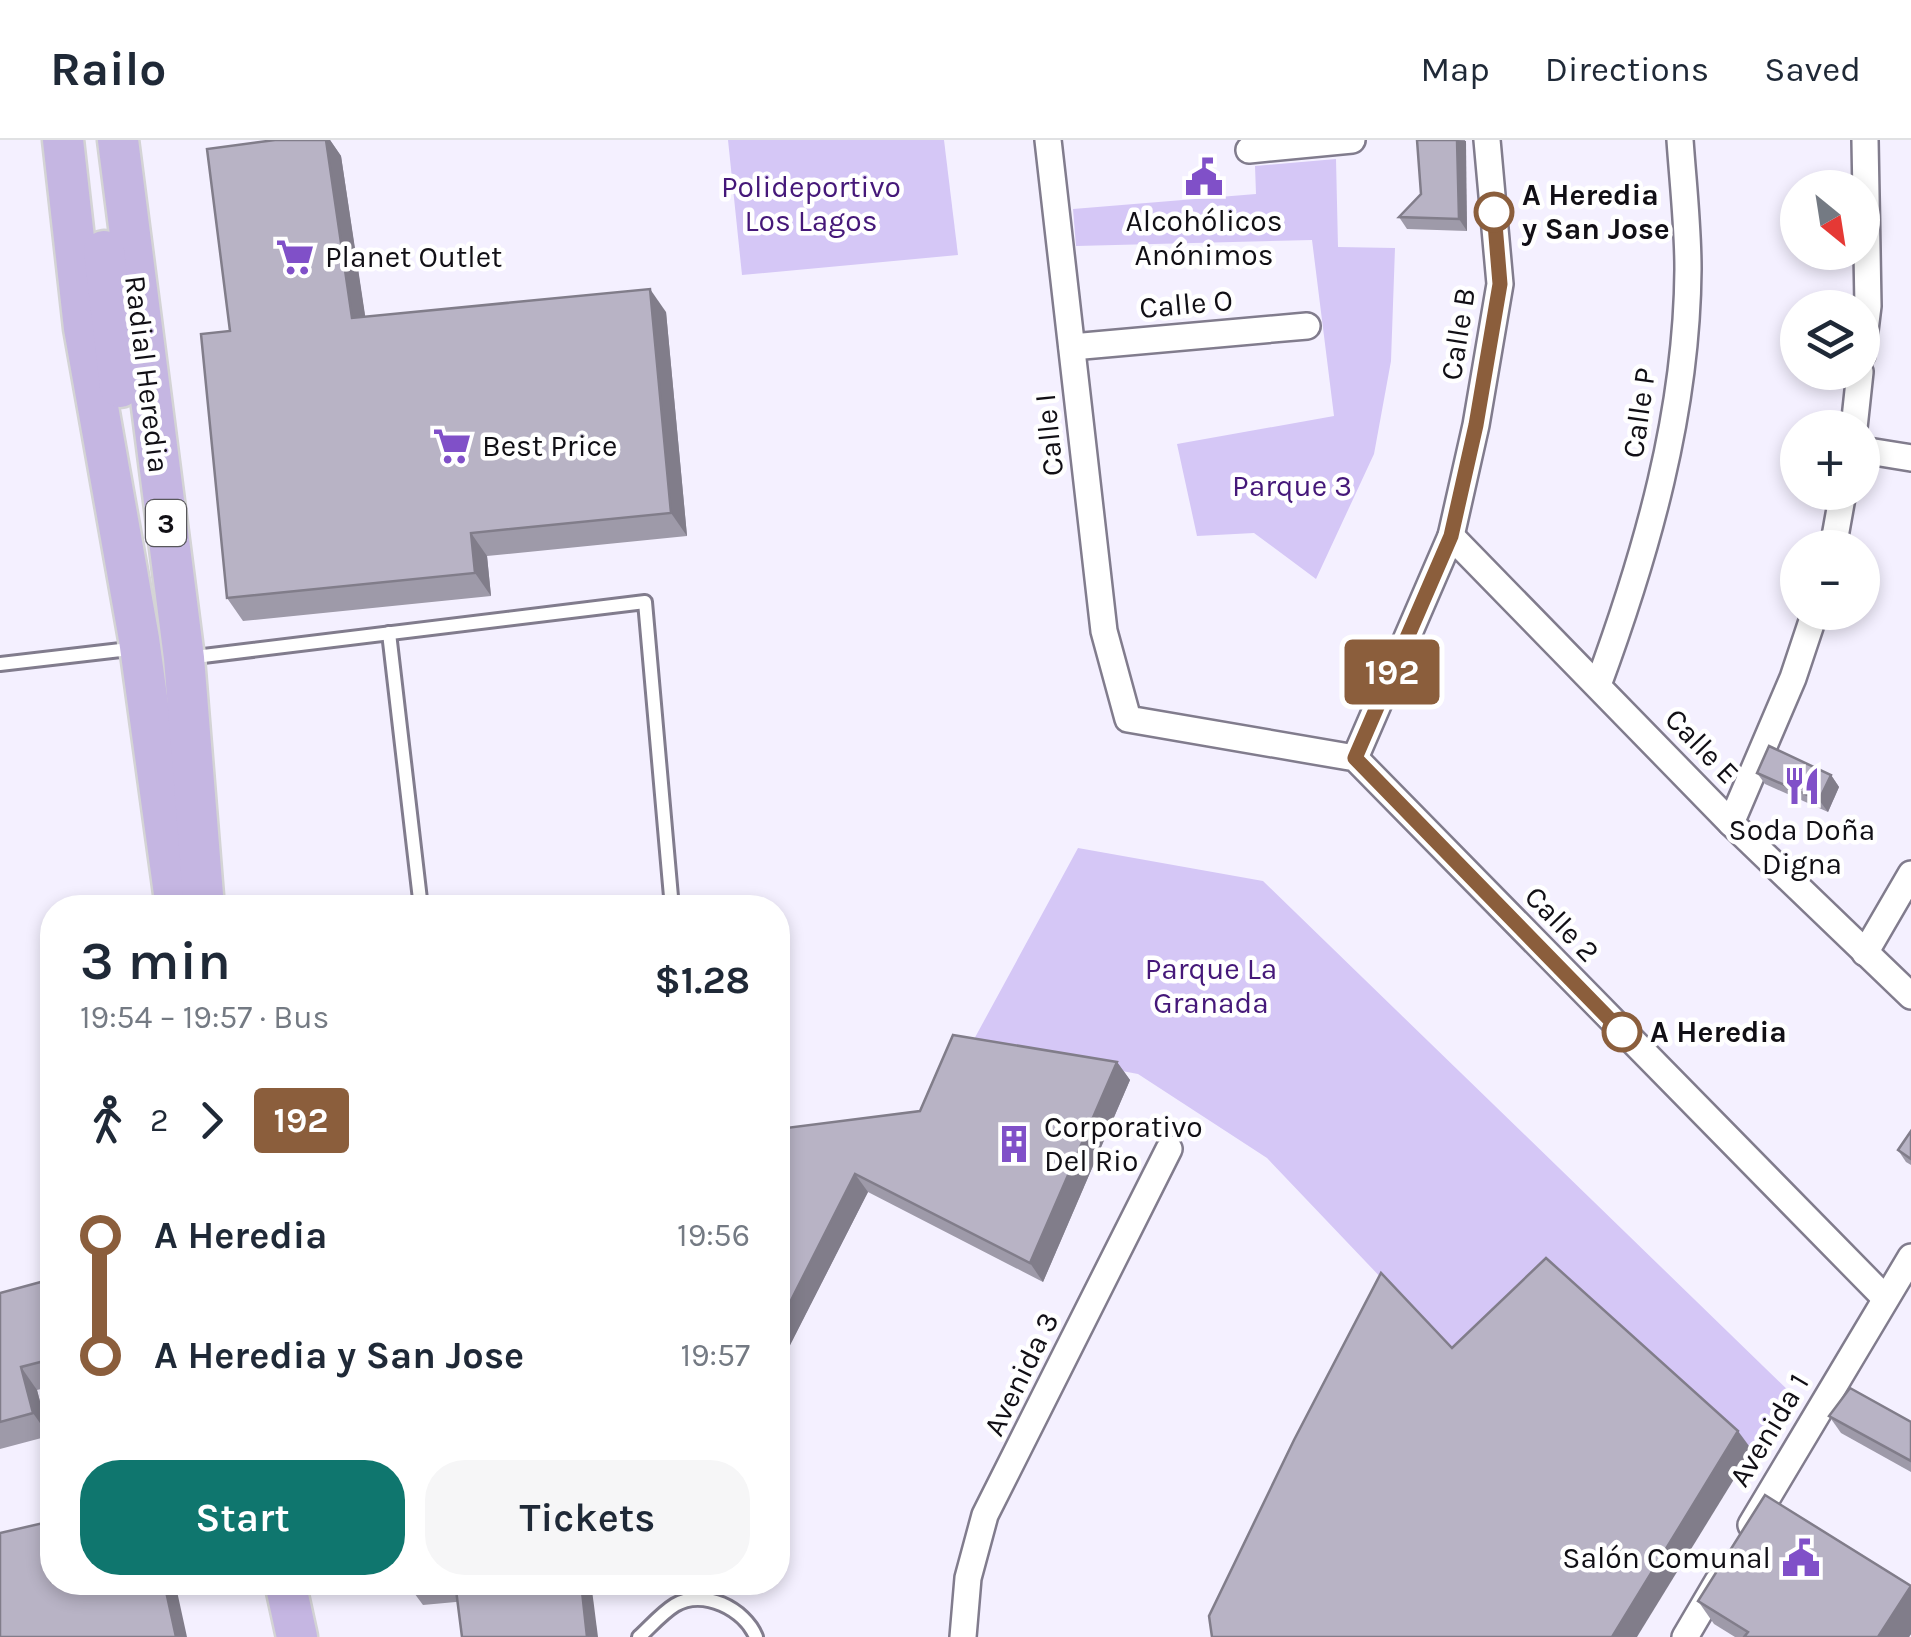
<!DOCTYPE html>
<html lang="en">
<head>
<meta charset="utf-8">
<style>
	body { margin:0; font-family:Karla,sans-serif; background:#f6f6f7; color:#1f2937; height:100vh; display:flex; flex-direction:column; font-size:38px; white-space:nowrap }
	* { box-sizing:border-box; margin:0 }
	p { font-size:32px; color:#747a83 }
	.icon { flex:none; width:55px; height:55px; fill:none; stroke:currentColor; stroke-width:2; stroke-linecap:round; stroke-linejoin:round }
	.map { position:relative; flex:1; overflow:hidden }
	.sheet { position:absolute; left:40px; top:755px; width:750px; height:700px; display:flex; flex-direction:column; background:#fff; border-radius:40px; box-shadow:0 5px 15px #0003 }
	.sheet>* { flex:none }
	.badge { padding:0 20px; border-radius:8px; font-size:35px; line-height:65px }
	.needle { width:65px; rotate:150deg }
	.tools { position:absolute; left:1780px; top:30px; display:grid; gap:20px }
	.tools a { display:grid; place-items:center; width:100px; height:100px; border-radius:50%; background:#fff; box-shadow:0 5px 15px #0003; font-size:50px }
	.map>.badge { position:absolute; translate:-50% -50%; box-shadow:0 0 0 5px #fff }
	.legs { display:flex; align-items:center; gap:15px; height:110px; padding:0 40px; font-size:32px }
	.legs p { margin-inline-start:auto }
	.headline { display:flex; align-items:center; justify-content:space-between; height:170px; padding:0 40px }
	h1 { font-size:55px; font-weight:600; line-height:75px }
	.primary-button { display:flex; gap:20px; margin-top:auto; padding:20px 40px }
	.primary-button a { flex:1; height:115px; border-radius:40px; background:#0f766e; color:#fff; font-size:40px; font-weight:600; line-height:115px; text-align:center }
	.primary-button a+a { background:#f6f6f7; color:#1f2937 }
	ul { padding:0 40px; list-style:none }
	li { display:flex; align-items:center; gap:35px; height:120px; font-size:38px }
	li i { display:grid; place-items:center; width:15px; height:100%; margin:0 12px; background:currentColor }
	li i::after { content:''; width:25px; height:25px; margin:-12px; border:8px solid; border-radius:50%; background:#fff }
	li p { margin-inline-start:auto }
	li:first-child i { background:linear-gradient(#0000 50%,currentColor 0) }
	li:last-child i { background:linear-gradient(currentColor 50%,#0000 0) }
	header { display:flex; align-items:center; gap:60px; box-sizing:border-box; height:140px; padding:0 50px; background:#fff; border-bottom:2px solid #e0e1e3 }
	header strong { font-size:48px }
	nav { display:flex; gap:55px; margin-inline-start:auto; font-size:35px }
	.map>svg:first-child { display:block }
	.green { fill:#d5c7f6 }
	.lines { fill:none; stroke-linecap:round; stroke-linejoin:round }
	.service-casing { stroke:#817c8d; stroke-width:18 }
	.minor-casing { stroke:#817c8d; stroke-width:30 }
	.primary-casing { stroke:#d4d4d5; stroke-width:45 }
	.service { stroke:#fff; stroke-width:12 }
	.minor { stroke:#fff; stroke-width:25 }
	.primary { stroke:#c5b6e2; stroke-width:40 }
	.wall { fill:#9e9aa9 }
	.shaded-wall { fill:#817d8a }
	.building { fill:#b8b3c5; stroke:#817d8a; stroke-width:2.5 }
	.line-1-casing { stroke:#fff; stroke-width:22 }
	.line-1 { stroke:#8b5e3c; stroke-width:15 }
	.stop-1-dot { fill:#fff; stroke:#8b5e3c; stroke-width:5 }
	.labels { text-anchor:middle; stroke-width:9; stroke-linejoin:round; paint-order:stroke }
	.shield { fill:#fff; stroke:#58575b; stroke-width:2.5 }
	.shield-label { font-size:28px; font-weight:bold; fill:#110f15 }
	.park-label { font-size:30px; fill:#451879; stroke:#fff }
	.stop-label { font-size:30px; font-weight:bold; fill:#110f15; stroke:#fff; text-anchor:start }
	.poi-label { font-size:30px; fill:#110f15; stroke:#fff; text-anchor:start }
	.street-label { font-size:30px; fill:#110f15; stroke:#fff }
</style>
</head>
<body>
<header>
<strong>Railo</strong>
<nav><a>Map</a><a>Directions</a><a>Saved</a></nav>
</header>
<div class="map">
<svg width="1911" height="1497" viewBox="0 0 1911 1497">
	<rect width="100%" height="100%" fill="#f4f0ff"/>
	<g class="green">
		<path d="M 728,0 L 944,0 L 958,115 L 742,135 Z"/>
		<path d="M 1336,19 L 1338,107 L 1395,108 L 1391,221 L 1374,314 L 1316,439 L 1254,393 L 1197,396 L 1177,304 L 1334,276 L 1312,100 L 1076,106 L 1073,69 L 1256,54 L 1255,26 Z"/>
		<path d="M 1078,708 L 1263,741 L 1793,1255 L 1752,1310 L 1559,1137 L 1465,1226 L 1267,1018 L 1138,934 L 972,903 Z"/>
	</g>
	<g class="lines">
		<g class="service-casing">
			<g id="service">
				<path d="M 389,493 L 421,768"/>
				<path d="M 187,518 L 645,462 L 672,768"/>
				<path d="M 0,524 L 138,508"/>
				<path d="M 639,1497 C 650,1487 662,1473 675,1465 C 703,1448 745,1469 756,1497"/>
			</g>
		</g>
		<g class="minor-casing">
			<g id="minor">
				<path d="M 1048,0 L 1104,491 L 1128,579 L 1355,618 L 1885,1158"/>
				<path d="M 1249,10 L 1352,0"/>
				<path d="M 1072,207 L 1307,186"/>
				<path d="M 1862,215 L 1868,166 L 1865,0"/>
				<path d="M 1854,288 L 1860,232"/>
				<path d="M 1862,310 L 1911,318"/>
				<path d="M 1451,396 L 1731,683 L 1911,856"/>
				<path d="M 1833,408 L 1843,352"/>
				<path d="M 1598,545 C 1647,412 1687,273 1688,129 C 1688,86 1683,43 1680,0"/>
				<path d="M 1355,618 L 1451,396 L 1476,285 L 1500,144 L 1487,0"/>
				<path d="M 1731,683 L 1793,538 L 1815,472"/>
				<path d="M 1865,813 L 1911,734"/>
				<path d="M 1751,1385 L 1911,1117"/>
				<path d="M 963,1497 L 968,1438 L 985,1375 L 1169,1009"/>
				<path d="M 1685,1497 L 1718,1441"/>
			</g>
		</g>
		<g class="primary-casing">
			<g id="primary">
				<path d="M 63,0 L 84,188 L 139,499 L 176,768"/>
				<path d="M 118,0 L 184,518 L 204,768"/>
				<path d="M 104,111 L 120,247"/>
				<path d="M 285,1442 L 297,1497"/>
			</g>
		</g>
		<use href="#service" class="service"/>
		<use href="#minor" class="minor"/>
		<use href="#primary" class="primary"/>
	</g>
	<g class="wall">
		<path d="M 275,0 L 330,0 L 341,16 L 365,177 L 666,172 L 687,396 L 487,416 L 491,456 L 243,481 L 227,458 L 230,191 Z"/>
		<path d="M 1417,0 L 1465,0 L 1467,91 L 1407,89 L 1399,77 L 1421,54 Z"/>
		<path d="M 1757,633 L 1831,635 L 1839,647 L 1828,672 L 1765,644 Z"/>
		<path d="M 1117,922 L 1130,940 L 1043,1142 L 868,1052 L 778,1228 L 778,989 L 920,971 Z"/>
		<path d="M 1911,991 L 1911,1025 L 1906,1022 L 1898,1010 Z"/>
		<path d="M 52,1139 L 52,1246 L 37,1250 L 49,1296 L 0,1309 L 0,1153 Z"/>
		<path d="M 1829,1276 L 1911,1282 L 1911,1332 L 1841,1293 Z"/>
		<path d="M 409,1442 L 631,1442 L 632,1446 L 423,1465 L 409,1446 Z"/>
		<path d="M 1911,1446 L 1911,1494 L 1909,1497 L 1735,1497 L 1714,1484 L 1698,1461 Z"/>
	</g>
	<g class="shaded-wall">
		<path d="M 326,0 L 330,0 L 341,16 L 369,201 L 352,178 Z"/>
		<path d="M 1457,0 L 1466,1 L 1467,91 L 1459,79 Z"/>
		<path d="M 650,149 L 666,172 L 687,396 L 671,373 Z"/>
		<path d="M 471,393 L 487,416 L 491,456 L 475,433 Z"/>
		<path d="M 1831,635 L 1839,647 L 1828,672 L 1819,660 Z"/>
		<path d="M 1117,922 L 1130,940 L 1043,1142 L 1030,1123 Z"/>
		<path d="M 855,1034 L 868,1052 L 779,1227 L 778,1224 L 778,1186 Z"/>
		<path d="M 21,1227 L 37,1250 L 49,1296 L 33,1273 Z"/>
		<path d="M 1738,1291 L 1752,1310 L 1637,1497 L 1612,1497 Z"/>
		<path d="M 164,1442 L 175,1442 L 187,1497 L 176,1497 Z"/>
		<path d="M 581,1442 L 587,1442 L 592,1450 L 598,1497 L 587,1497 Z"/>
		<path d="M 1911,1446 L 1911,1494 L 1909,1497 L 1878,1497 Z"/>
	</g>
	<g class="building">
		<path d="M 275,0 L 326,0 L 352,178 L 650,149 L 671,373 L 471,393 L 475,433 L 227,458 L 201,194 L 230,191 L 207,9 Z"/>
		<path d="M 1417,0 L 1457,0 L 1459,79 L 1399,77 L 1421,54 Z"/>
		<path d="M 1769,606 L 1831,635 L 1819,660 L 1757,633 Z"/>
		<path d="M 953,895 L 1117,922 L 1030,1123 L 855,1034 L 778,1186 L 778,989 L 920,971 Z"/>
		<path d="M 1911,991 L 1911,1019 L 1898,1010 Z"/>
		<path d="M 1546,1118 L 1738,1291 L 1612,1497 L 1212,1497 L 1209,1476 L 1294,1300 L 1381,1133 L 1452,1208 Z"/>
		<path d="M 52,1139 L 52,1219 L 21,1227 L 33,1273 L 0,1282 L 0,1153 Z"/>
		<path d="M 1850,1248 L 1911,1282 L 1911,1321 L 1829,1276 Z"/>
		<path d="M 1765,1355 L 1911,1446 L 1878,1497 L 1744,1497 L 1748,1492 L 1698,1461 Z"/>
		<path d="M 52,1381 L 52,1442 L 164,1442 L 176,1497 L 0,1497 L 0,1393 Z"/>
		<path d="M 409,1442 L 445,1442 L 409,1446 Z"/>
		<path d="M 455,1442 L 581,1442 L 587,1497 L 462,1497 Z"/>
	</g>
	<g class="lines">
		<g class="line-1-casing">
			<path id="line-1" d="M 1494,72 L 1500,144 L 1476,285 L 1451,396 L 1355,618 L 1622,892"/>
		</g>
		<use href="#line-1" class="line-1"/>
	</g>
	<defs>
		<g id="civic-bare" transform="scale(3)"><path d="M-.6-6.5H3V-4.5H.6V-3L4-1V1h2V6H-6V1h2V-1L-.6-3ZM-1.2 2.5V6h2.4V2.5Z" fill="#8050c8" stroke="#fff" stroke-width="2.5" paint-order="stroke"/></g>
		<g id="supermarket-bare" transform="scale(3)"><path d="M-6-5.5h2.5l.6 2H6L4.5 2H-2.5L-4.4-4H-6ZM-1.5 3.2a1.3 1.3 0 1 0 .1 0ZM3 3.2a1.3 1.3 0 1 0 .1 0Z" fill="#8050c8" stroke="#fff" stroke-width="2.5" paint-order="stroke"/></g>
		<g id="restaurant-bare" transform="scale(3)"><path d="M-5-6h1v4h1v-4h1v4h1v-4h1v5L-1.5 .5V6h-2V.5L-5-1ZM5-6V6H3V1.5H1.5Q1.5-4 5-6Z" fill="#8050c8" stroke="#fff" stroke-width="2.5" paint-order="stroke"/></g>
		<g id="building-bare" transform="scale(3)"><path d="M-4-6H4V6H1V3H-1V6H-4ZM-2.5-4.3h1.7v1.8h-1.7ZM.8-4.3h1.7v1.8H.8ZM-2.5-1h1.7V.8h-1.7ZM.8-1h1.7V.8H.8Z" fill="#8050c8" stroke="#fff" stroke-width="2.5" paint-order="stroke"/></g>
	</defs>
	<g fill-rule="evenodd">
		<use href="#civic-bare" x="1204" y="37"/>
		<use href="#supermarket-bare" x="295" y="117"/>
		<use href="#supermarket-bare" x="452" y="306"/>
		<use href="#restaurant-bare" x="1802" y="646"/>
		<use href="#building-bare" x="1014" y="1004"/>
		<use href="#civic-bare" x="1801" y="1418"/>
	</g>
	<g class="stop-1-dot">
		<circle cx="1494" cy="72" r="18"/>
		<circle cx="1622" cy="892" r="18"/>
	</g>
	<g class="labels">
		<rect class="shield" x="146" y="360" width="40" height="46" rx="8"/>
		<g class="shield-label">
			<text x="166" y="393">3</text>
		</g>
		<g class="park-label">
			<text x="811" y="57">Polideportivo<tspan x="811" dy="34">Los Lagos</tspan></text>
			<text x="1292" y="356">Parque 3</text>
			<text x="1211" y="839">Parque La<tspan x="1211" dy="34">Granada</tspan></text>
		</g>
		<g class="stop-label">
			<text x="1522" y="65">A Heredia<tspan x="1522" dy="34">y San Jose</tspan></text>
			<text x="1650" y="902">A Heredia</text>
		</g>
		<g class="poi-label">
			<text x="1204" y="91" text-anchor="middle">Alcohólicos<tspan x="1204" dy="34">Anónimos</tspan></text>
			<text x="325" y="127">Planet Outlet</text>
			<text x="482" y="316">Best Price</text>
			<text x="1802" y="700" text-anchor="middle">Soda Doña<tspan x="1802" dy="34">Digna</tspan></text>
			<text x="1044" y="997">Corporativo<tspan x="1044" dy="34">Del Rio</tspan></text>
			<text x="1771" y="1428" text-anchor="end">Salón Comunal</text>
		</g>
		<g class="street-label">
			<text transform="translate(1186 164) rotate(-5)" y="10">Calle O</text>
			<text transform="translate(1458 194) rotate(-81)" y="10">Calle B</text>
			<text transform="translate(147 234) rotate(83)" y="10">Radial Heredia</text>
			<text transform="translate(1639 273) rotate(-82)" y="10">Calle P</text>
			<text transform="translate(1049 295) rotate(-96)" y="10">Calle I</text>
			<text transform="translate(1702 606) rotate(46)" y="10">Calle E</text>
			<text transform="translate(1562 784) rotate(46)" y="10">Calle 2</text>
			<text transform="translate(1021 1234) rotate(-64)" y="10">Avenida 3</text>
			<text transform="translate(1769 1290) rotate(-59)" y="10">Avenida 1</text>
		</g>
	</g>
</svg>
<div class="tools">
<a><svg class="needle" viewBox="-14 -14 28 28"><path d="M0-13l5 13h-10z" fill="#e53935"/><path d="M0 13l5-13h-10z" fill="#747a83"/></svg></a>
<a><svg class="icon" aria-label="layers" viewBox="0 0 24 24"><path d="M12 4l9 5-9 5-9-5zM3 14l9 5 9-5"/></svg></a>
<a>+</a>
<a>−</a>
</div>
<b class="badge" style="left:1392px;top:532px;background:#8b5e3c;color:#fff">192</b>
<section class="sheet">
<div class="headline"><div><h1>3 min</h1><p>19:54 – 19:57 · Bus</p></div><b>$1.28</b></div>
<div class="legs"><svg class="icon" aria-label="walk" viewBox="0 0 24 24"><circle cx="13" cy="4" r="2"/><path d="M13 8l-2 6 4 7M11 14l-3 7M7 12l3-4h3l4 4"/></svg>2<svg class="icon" aria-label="forward" viewBox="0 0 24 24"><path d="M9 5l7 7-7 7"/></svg><b class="badge" style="background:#8b5e3c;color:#fff">192</b></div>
<ul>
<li><i style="color:#8b5e3c"></i><b>A Heredia</b><p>19:56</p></li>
<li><i style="color:#8b5e3c"></i><b>A Heredia y San Jose</b><p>19:57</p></li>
</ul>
<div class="primary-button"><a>Start</a><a>Tickets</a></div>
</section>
</div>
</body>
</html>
